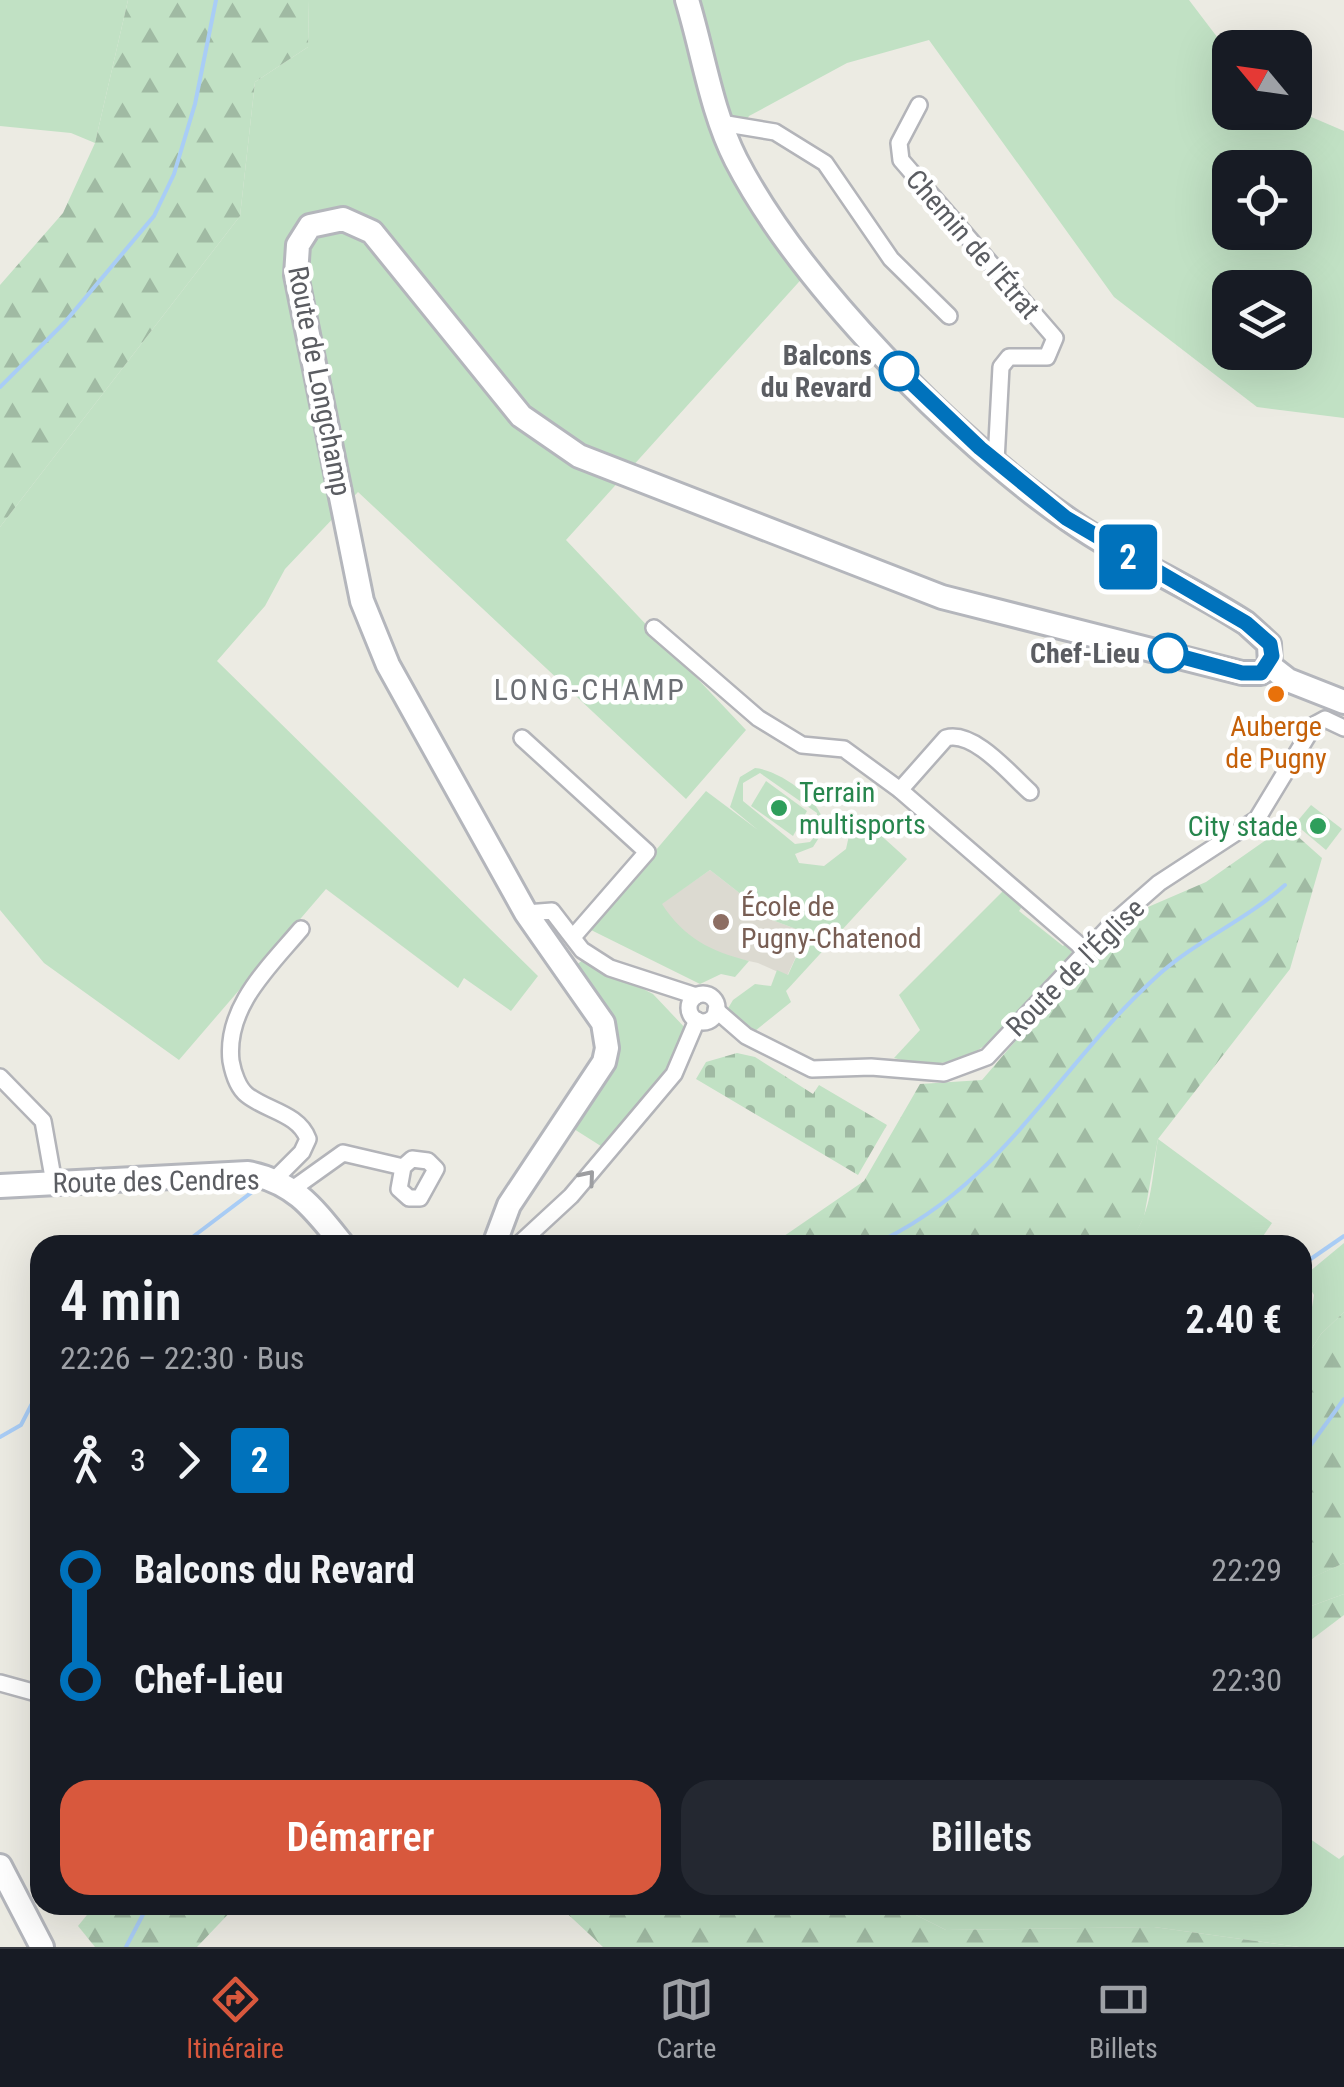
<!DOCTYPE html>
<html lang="fr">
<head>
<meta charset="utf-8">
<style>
	body { margin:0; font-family:"Roboto Condensed",sans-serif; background:#242831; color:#f1f3f6; height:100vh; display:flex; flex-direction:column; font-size:38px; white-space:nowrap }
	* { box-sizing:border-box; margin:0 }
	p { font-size:32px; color:#9ea1a6 }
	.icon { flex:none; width:55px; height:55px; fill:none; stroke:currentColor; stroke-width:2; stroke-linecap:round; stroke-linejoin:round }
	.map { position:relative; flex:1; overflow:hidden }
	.drawer { position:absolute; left:30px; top:1235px; width:1282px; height:680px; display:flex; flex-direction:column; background:#171b24; border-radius:30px; box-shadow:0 10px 40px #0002 }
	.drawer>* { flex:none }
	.badge { padding:0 20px; border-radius:8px; font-size:35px; line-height:65px }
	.needle { width:65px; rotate:299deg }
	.fabs { position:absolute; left:1212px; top:30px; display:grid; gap:20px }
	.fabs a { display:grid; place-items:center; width:100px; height:100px; border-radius:20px; background:#171b24; box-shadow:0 10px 40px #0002; font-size:50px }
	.map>.badge { position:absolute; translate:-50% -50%; box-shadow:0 0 0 5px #fff }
	.legs { display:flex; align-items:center; gap:15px; height:110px; padding:0 30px; font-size:32px }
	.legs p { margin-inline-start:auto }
	.head { display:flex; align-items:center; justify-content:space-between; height:170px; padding:0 30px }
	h1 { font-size:55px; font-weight:600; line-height:75px }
	.primary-button { display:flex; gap:20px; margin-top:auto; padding:20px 30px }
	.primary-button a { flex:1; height:115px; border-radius:30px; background:#d8583d; color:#fff; font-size:40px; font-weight:600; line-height:115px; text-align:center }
	.primary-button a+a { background:#242831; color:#f1f3f6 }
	ul { padding:0 30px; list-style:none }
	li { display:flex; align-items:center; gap:35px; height:110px; font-size:38px }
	li i { display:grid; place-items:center; width:15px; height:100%; margin:0 12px; background:currentColor }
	li i::after { content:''; width:25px; height:25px; margin:-12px; border:8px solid; border-radius:50%; background:#171b24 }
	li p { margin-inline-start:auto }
	li:first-child i { background:linear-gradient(#0000 50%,currentColor 0) }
	li:last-child i { background:linear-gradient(currentColor 50%,#0000 0) }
	.dock { display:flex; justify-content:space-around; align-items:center; height:140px; border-top:2px solid #363941; background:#171b24; font-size:28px; color:#9ea1a6 }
	.dock a { display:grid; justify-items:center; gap:5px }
	.dock .active { color:#d8583d }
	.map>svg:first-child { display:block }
	.education { fill:#dcdad1 }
	.green { fill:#c1e1c4; fill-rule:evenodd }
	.forest { fill:url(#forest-firs) }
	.cemetery { fill:url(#cemetery-stones) }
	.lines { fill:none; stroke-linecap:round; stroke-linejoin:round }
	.stream { stroke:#a9cdf6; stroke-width:4 }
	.street-casing { stroke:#b3b4b9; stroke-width:20 }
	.secondary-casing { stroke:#b4b6bc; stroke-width:28 }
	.street { stroke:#fff; stroke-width:15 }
	.secondary { stroke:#fff; stroke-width:22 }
	.oneway { stroke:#9d9ea1 }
	.line-1-casing { stroke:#fff; stroke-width:22 }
	.line-1 { stroke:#0072bc; stroke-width:15 }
	.stop-1-dot { fill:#fff; stroke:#0072bc; stroke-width:5 }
	.food-dot { fill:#e8710a; stroke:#fff; stroke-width:4 }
	.leisure-dot { fill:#2e9e5b; stroke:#fff; stroke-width:4 }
	.education-dot { fill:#8d6e63; stroke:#fff; stroke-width:4 }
	.labels { text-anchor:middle; stroke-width:9; stroke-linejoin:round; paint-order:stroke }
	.street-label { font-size:28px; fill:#5b5d62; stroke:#fff }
	.stop-label { font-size:28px; font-weight:bold; fill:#5b5d62; stroke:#fff; text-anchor:end }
	.food-label { font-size:28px; fill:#c56008; stroke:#fff }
	.leisure-label { font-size:28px; fill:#27864d; stroke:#fff; text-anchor:start }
	.education-label { font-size:28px; fill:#785e54; stroke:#fff; text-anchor:start }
	.neighbourhood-label { font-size:30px; letter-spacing:2.5px; fill:#6c6f74; stroke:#fff }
</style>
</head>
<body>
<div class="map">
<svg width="1344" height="1947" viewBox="0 0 1344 1947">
	<defs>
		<pattern id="forest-firs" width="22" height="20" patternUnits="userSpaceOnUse" patternTransform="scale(2.5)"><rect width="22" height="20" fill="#c1e1c4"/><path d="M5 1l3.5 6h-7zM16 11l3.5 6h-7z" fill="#a0baa3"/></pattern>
		<pattern id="cemetery-stones" width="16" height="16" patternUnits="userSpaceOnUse" patternTransform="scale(2.5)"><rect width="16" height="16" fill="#c1e1c4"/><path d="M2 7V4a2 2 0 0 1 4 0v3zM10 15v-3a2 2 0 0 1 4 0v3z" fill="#a0baa3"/></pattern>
	</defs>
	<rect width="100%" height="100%" fill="#ecebe3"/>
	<path class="education" d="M 710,870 L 742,895 L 773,901 L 772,920 L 807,933 L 787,976 L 758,963 L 698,950 L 652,910 Z"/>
	<g class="green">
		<path d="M 0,0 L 128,0 L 95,143 L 71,133 L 0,126 Z"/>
		<path d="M 309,0 L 1189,0 L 1230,54 L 1230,112 L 1295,110 L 1344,131 L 1344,418 L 1257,407 L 1114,297 L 929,40 L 847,63 L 749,116 L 734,141 L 816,263 L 566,540 L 746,730 L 686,799 L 358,492 L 285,569 L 265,606 L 217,661 L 538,976 L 511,1011 L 464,978 L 458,988 L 326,889 L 179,1060 L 44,963 L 0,910 L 0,527 L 240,216 L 255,82 L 308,47 ZM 1230,168 L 1295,168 L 1295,232 L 1230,232 ZM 1230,288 L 1295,288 L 1295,352 L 1230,352 Z"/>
		<path d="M 755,768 C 780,770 827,803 824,830 L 813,847 L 795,854 L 799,863 L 824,866 L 846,849 L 852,822 L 864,820 L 907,859 L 786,991 L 791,1002 L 755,1031 L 731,1022 L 727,1010 L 733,1000 L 755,984 L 771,986 L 777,970 L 788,975 L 807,933 L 772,920 L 772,901 L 742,895 L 710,870 L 662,904 C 684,938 710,951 749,961 L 735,977 L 721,974 L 700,984 L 589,929 L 706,791 L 758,830 L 730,807 L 740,777 ZM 760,773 L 817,813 L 817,834 L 810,842 L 795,844 L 743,801 L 743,783 Z"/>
		<path d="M 766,781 L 807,811 L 793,836 L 751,806 Z"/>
		<path d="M 1311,805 L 1342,829 L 1326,850 L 1295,824 Z"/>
		<path d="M 1004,890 L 1023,905 L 1019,911 L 1063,946 L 1068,941 L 1074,946 L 1071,954 C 1019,1011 981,1085 894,1058 L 920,1030 L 899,995 Z"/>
		<path d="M 584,959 L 653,994 L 687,1030 L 672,1070 L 604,1148 L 574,1129 C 624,1046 638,1044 570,970 Z"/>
		<path d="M 1158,1139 L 1272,1223 L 1257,1245 L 1124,1245 C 1153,1222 1152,1173 1158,1139 Z"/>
		<path d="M 1344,1243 L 1344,1312 L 1321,1334 L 1303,1362 L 1314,1295 L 1303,1277 Z"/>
		<path d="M 1344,1563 L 1344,1594 L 1303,1609 L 1302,1582 Z"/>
		<path d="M 1303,1834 L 1339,1859 L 1344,1855 L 1344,1947 L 1299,1947 L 1154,1927 L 946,1930 L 896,1905 L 1302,1905 Z"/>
	</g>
	<g class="forest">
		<path d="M 128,0 L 309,0 L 308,47 L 255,82 L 240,216 L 0,527 L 0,285 L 63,213 L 95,143 Z"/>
		<path d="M 1286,826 L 1322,858 L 1290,969 L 1158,1139 L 1144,1217 L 1134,1237 L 1124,1245 L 771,1245 L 864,1181 L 920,1084 L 982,1080 L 1059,990 L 1148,907 L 1206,882 Z"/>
		<path d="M 1344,1312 L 1344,1563 L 1303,1582 L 1303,1362 L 1321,1334 Z"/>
		<path d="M 1344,1594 L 1344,1615 L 1303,1646 L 1303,1609 Z"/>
		<path d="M 95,1905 L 237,1905 L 197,1947 L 95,1947 L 78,1926 Z"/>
		<path d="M 558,1905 L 896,1905 L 946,1930 L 1154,1927 L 1299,1947 L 603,1947 Z"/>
	</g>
	<path class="cemetery" d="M 737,1053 L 755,1057 L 813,1094 L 819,1085 L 887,1125 L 858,1175 L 696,1079 L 706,1062 Z"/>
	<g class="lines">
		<g class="stream">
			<path d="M 0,387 L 65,322 L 154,216 L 174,174 L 195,104 L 216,0"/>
			<path d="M 182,1245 L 256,1189"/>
			<path d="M 872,1245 C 999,1189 1056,1069 1154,979 C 1193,942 1245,921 1285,885"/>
			<path d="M 1302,1265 L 1344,1236"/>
			<path d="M 0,1437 L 21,1425 L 40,1388"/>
			<path d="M 1302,1457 L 1344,1399"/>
			<path d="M 126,1947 L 148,1905"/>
		</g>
		<g class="street-casing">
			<g id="street">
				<path d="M 919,105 L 899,143 L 901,160 L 1055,338 L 1047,357 L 1009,357 L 1001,367 L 996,461"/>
				<path d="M 721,123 L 775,132 L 825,163 L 891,259 L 949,316"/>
				<path d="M 654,628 L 758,718 L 802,745 L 844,749 L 900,790 L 1085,950"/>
				<path d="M 522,738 L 647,852 L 573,937"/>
				<path d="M 900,790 L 946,738 C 974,730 1011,775 1030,792"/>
				<path d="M 526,913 L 552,911 L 582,950 L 610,968 L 696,996"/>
				<circle cx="703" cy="1008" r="14"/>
				<path d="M 716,1010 L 746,1036 L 812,1069 L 871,1067 L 944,1073 L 987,1057 L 1111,925 L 1159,883 L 1257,819 L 1314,725 L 1325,719 L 1344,728"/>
				<path d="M 0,1077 L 43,1121 L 54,1183"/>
				<path d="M 276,1178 L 302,1152 L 308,1139 C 298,1113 267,1111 247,1095 C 238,1088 233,1072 231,1061 C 225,1007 269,967 301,929"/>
				<path d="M 294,1188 L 343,1153 L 403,1167 L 412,1159 L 428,1161 L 436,1169 L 420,1198 L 409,1198 L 399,1189 L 403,1167"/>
				<path d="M 518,1245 L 571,1196 L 674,1074 L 697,1020"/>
				<path d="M 0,1683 L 40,1694"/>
			</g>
		</g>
		<g class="secondary-casing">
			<g id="secondary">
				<path d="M 687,0 C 703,52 711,111 736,160 C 799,282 955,441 1069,520 C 1125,559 1189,586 1246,623 L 1269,644 L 1270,666"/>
				<path d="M 1270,666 L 1288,680 L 1344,702"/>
				<path d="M 0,1186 L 248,1173 C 295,1182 314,1209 343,1245"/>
				<path d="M 494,1245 L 509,1205 L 604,1062 L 607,1048 L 603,1023 L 526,913 L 388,665 L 362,601 L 296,275 L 298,245 L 310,226 L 343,219 L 372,232 L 521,416 L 579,456 L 942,597 L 1242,673 L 1261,673 L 1270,666"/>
				<path d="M 0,1866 L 42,1947"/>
			</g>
		</g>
		<use href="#street" class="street"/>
		<use href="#secondary" class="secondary"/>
	</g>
	<defs><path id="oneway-chevron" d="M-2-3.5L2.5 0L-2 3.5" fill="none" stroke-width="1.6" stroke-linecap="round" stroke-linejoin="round" transform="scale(2.5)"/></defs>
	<use class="oneway" href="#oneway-chevron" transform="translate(588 1177) rotate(-50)"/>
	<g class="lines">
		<g class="line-1-casing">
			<path id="line-1" d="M 899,371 L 980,448 L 1066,518 L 1246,623 L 1270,644 L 1272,656 L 1261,673 L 1242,673 L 1168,653"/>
		</g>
		<use href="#line-1" class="line-1"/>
	</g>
	<g class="stop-1-dot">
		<circle cx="899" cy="371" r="18"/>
		<circle cx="1168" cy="653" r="18"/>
	</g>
	<circle class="food-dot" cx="1276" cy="694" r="10"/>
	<g class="leisure-dot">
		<circle cx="779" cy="808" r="10"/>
		<circle cx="1318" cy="826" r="10"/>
	</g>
	<circle class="education-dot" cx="721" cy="922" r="10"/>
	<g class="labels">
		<g class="street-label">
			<text transform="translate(973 244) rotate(49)" y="10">Chemin de l'Étrat</text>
			<text transform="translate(320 381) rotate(79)" y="10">Route de Longchamp</text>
			<text transform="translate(1075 967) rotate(-45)" y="10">Route de l'Église</text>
			<text transform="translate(156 1181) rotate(-1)" y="10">Route des Cendres</text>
		</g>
		<g class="stop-label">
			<text x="872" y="365">Balcons<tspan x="872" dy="32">du Revard</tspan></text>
			<text x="1140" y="663">Chef-Lieu</text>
		</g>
		<g class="food-label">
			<text x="1276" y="736">Auberge<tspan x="1276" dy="32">de Pugny</tspan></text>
		</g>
		<g class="leisure-label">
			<text x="799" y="802">Terrain<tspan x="799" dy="32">multisports</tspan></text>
			<text x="1298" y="836" text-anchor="end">City stade</text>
		</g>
		<g class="education-label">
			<text x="741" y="916">École de<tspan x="741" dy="32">Pugny-Chatenod</tspan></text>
		</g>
		<g class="neighbourhood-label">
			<text x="590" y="700">LONG-CHAMP</text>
		</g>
	</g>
</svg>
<div class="fabs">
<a><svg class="needle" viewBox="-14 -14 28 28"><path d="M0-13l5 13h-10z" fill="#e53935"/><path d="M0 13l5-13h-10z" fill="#9ea1a6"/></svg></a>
<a><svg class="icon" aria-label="locate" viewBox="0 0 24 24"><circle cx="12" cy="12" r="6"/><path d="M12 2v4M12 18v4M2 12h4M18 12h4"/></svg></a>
<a><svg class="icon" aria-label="layers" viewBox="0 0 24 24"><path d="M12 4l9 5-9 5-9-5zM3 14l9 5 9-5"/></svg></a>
</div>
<b class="badge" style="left:1128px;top:557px;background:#0072bc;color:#fff">2</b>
<section class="drawer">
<div class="head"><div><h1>4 min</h1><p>22:26 – 22:30 · Bus</p></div><b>2.40 €</b></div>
<div class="legs"><svg class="icon" aria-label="walk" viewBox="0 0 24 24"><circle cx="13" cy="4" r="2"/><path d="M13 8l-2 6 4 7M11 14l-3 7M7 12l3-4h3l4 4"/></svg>3<svg class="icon" aria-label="forward" viewBox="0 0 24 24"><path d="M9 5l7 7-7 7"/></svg><b class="badge" style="background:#0072bc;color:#fff">2</b></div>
<ul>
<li><i style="color:#0072bc"></i><b>Balcons du Revard</b><p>22:29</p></li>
<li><i style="color:#0072bc"></i><b>Chef-Lieu</b><p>22:30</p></li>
</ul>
<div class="primary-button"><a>Démarrer</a><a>Billets</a></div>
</section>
</div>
<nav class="dock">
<a class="active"><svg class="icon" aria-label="directions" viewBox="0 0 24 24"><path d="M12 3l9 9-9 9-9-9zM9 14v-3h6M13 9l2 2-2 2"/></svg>Itinéraire</a>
<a><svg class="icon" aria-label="map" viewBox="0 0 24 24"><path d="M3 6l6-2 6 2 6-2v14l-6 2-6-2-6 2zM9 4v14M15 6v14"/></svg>Carte</a>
<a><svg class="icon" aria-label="tickets" viewBox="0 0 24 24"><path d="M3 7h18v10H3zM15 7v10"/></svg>Billets</a>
</nav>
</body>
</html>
